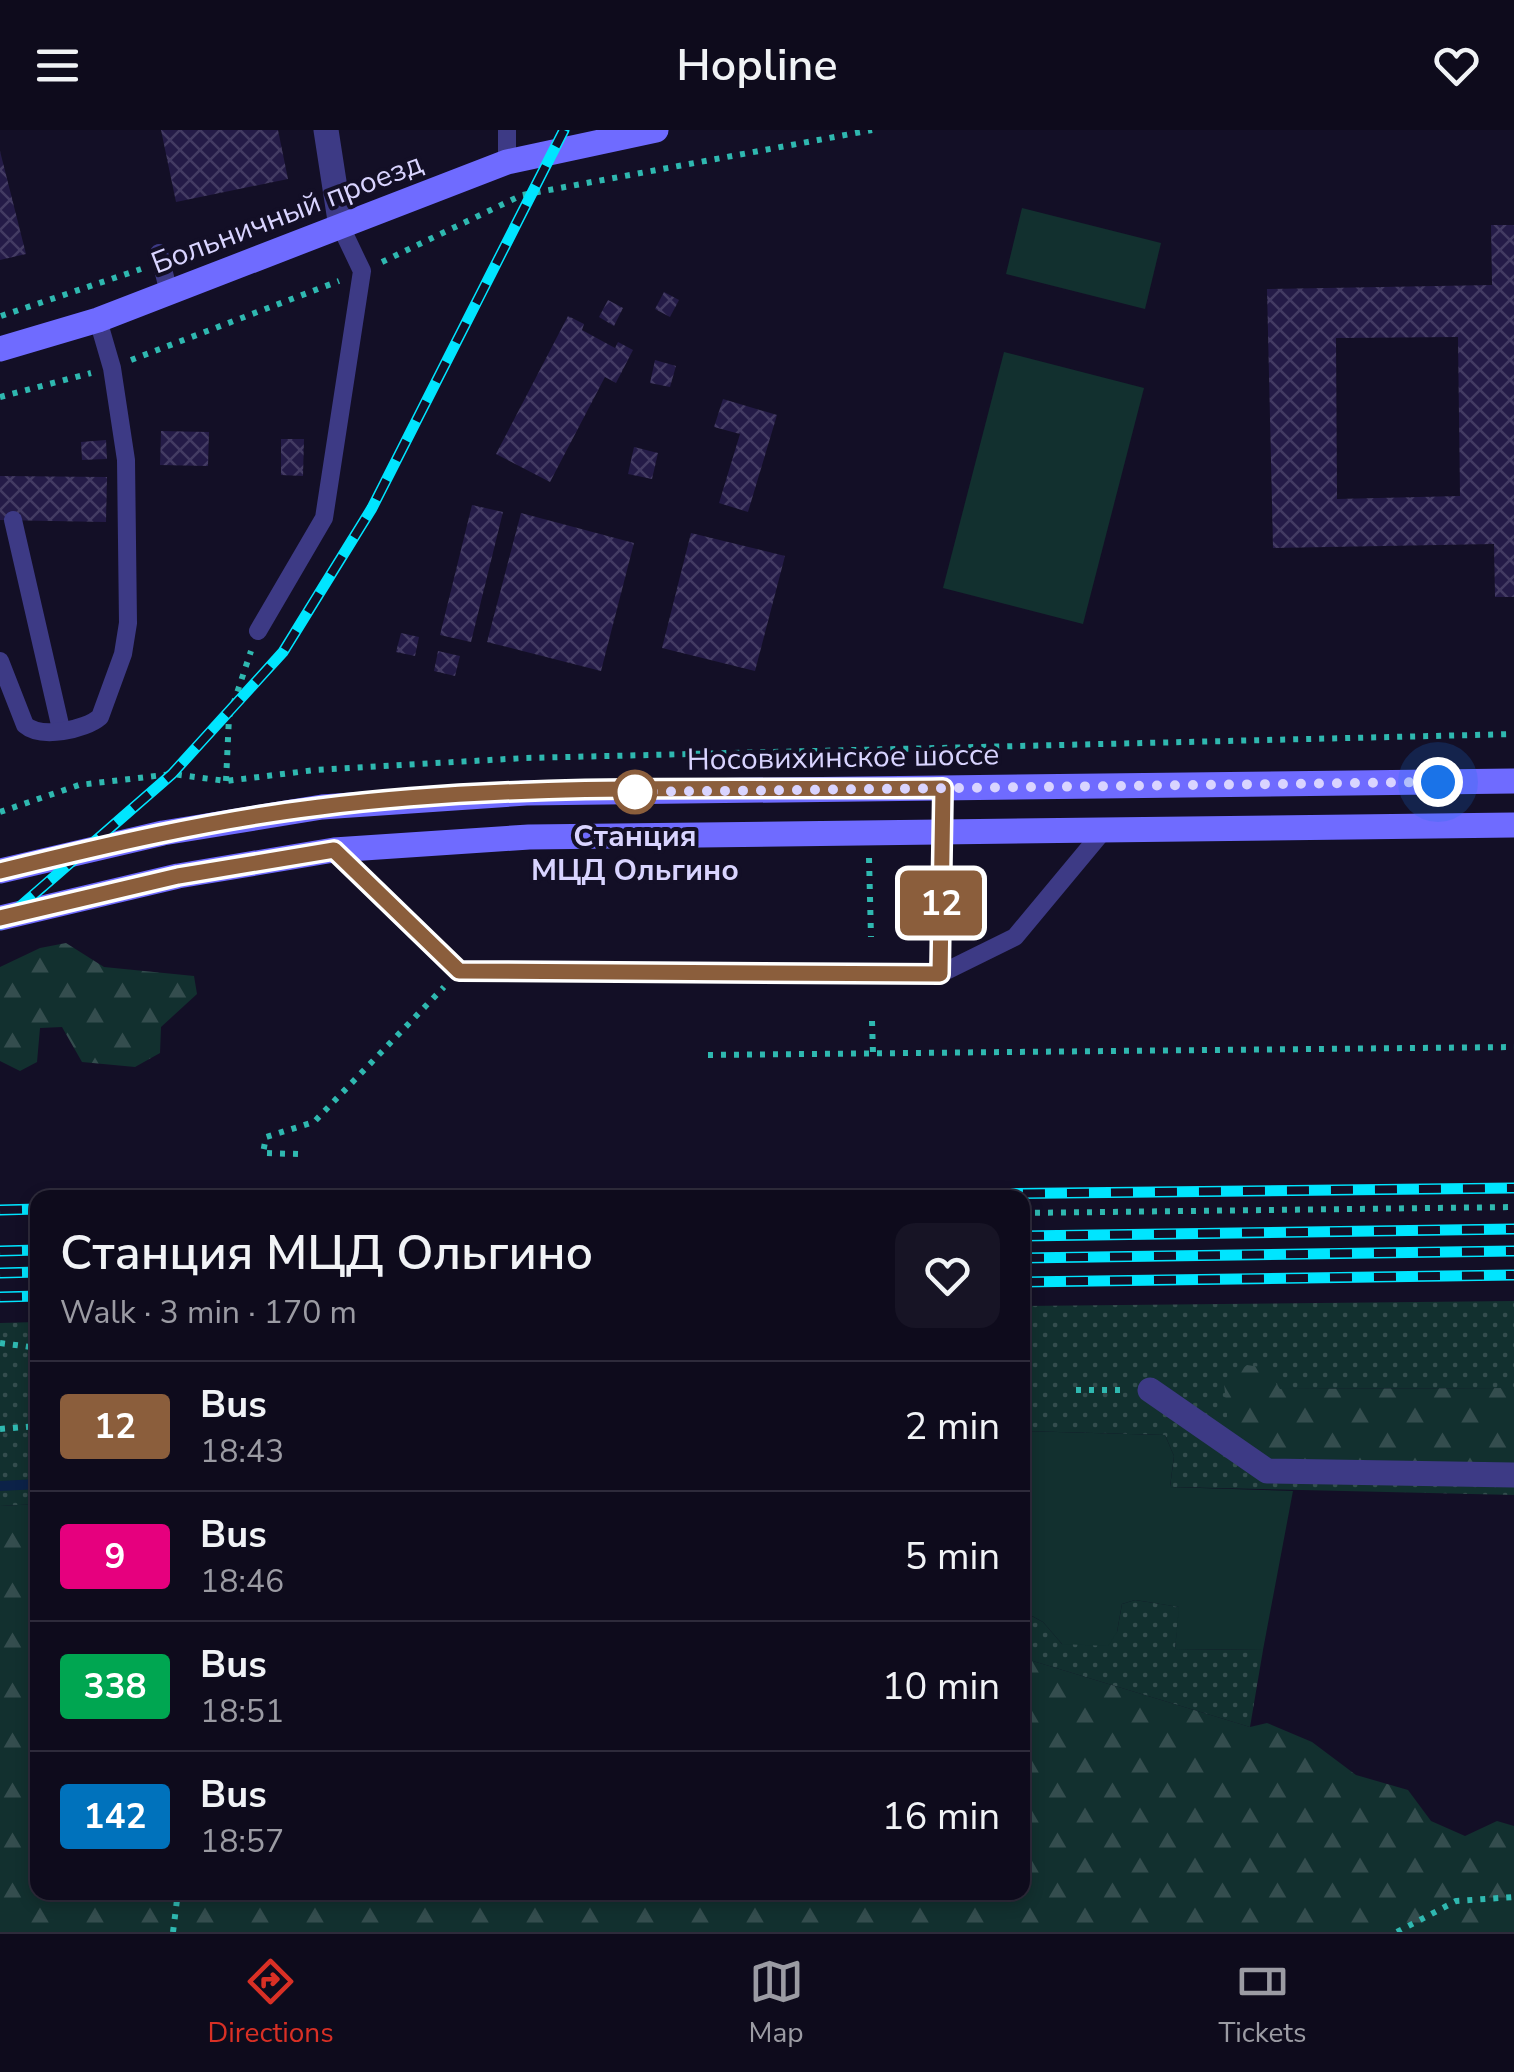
<!DOCTYPE html>
<html lang="en">
<head>
<meta charset="utf-8">
<style>
	body { margin:0; font-family:"Nunito Sans",sans-serif; background:#171425; color:#f1f3f6; height:100vh; display:flex; flex-direction:column; font-size:38px; white-space:nowrap }
	* { box-sizing:border-box; margin:0 }
	p { font-size:32px; color:#9b9ba3 }
	.icon { flex:none; width:55px; height:55px; fill:none; stroke:currentColor; stroke-width:2; stroke-linecap:round; stroke-linejoin:round }
	.map { position:relative; flex:1; overflow:hidden }
	.drawer { position:absolute; left:30px; top:1060px; width:1000px; height:710px; display:flex; flex-direction:column; background:#0e0b1c; border-radius:20px; box-shadow:0 5px 15px #0003,0 0 0 2px #2e2b3b }
	.drawer>* { flex:none }
	.badge { padding:0 20px; border-radius:8px; font-size:35px; line-height:65px }
	.you { position:absolute; width:50px; height:50px; margin:-25px; border:8px solid #fff; border-radius:50%; background:#1a73e8; box-shadow:0 0 0 15px #1a73e833 }
	.map>.badge { position:absolute; translate:-50% -50%; box-shadow:0 0 0 5px #fff }
	.round { display:grid; place-items:center; flex:none; width:105px; height:105px; border-radius:20px; background:#171425 }
	.summary { display:flex; align-items:center; justify-content:space-between; height:170px; padding:0 30px }
	h1 { font-size:48px; font-weight:600; line-height:75px }
	ul { padding:0; list-style:none }
	li { display:flex; align-items:center; gap:30px; height:130px; padding:0 30px; border-top:2px solid #2e2b3b }
	li div { flex:1 }
	li b { display:block; font-size:38px }
	li em { font-style:normal }
	li .badge { min-width:110px; font-weight:700; text-align:center }
	header { display:flex; justify-content:space-between; align-items:center; height:130px; padding:0 30px; background:#0e0b1c; font-size:45px; font-weight:600 }
	.tab-bar { display:flex; justify-content:space-around; align-items:center; height:140px; border-top:2px solid #2e2b3b; background:#0e0b1c; font-size:28px; color:#9b9ba3 }
	.tab-bar a { display:grid; justify-items:center; gap:5px }
	.tab-bar .selected { color:#d93025 }
	.map>svg:first-child { display:block }
	.grass { fill:url(#grass-dots) }
	.forest { fill:url(#forest-firs) }
	.garden { fill:#12302f }
	.lines { fill:none; stroke-linecap:round; stroke-linejoin:round }
	.stream { stroke:#0c2248; stroke-width:10 }
	.building { fill:url(#building-cross-hatch); fill-rule:evenodd }
	.path { stroke:#2fb8b0; stroke-width:6; stroke-dasharray:5 8; stroke-linecap:butt }
	.lane { stroke:#3d3a85; stroke-width:18 }
	.street { stroke:#3d3a85; stroke-width:25 }
	.secondary { stroke:#6f6bff; stroke-width:25 }
	.rail-casing { stroke:#00e5ff; stroke-width:11 }
	.rail { stroke:#130f26; stroke-width:8; stroke-dasharray:22; stroke-linecap:butt }
	.line-casing { stroke:#fff; stroke-width:22 }
	.line { stroke:#8b5e3c; stroke-width:15 }
	.walk { stroke:#d9d4ff; stroke-width:10; stroke-dasharray:0 18 }
	.stop-dot { fill:#fff; stroke:#8b5e3c; stroke-width:5 }
	.labels { text-anchor:middle; stroke-width:8; stroke-linejoin:round; paint-order:stroke }
	.street-label { font-size:30px; fill:#d9d4ff; stroke:#130f26 }
	.stop-label { font-size:30px; font-weight:bold; fill:#d9d4ff; stroke:#130f26 }
</style>
</head>
<body>
<header><svg class="icon" aria-label="menu" viewBox="0 0 24 24"><path d="M4 6h16M4 12h16M4 18h16"/></svg>Hopline<svg class="icon" aria-label="heart" viewBox="0 0 24 24"><path d="M12 20l-8-8c-3-5 5-10 8-4 3-6 11-1 8 4z"/></svg></header>
<div class="map">
<svg width="1514" height="1802" viewBox="0 0 1514 1802">
	<defs>
		<pattern id="grass-dots" width="8" height="8" patternUnits="userSpaceOnUse" patternTransform="scale(2.5)"><rect width="8" height="8" fill="#12302f"/><path d="M2 2h.1M6 6h.1" fill="none" stroke="#344d4e" stroke-width="1.8" stroke-linecap="round"/></pattern>
		<pattern id="forest-firs" width="22" height="20" patternUnits="userSpaceOnUse" patternTransform="scale(2.5)"><rect width="22" height="20" fill="#12302f"/><path d="M5 1l3.5 6h-7zM16 11l3.5 6h-7z" fill="#344d4e"/></pattern>
		<pattern id="building-cross-hatch" width="8" height="8" patternUnits="userSpaceOnUse" patternTransform="scale(2.5)"><rect width="8" height="8" fill="#241b47"/><path d="M0 0l8 8M0 8l8-8" fill="none" stroke="#433b63"/></pattern>
	</defs>
	<rect width="100%" height="100%" fill="#130f26"/>
	<g class="grass">
		<path d="M 1514,1171 L 1514,1258 L 1279,1259 L 1224,1253 L 1514,1335 L 1514,1365 L 1170,1357 L 1174,1326 L 1165,1305 L 1023,1301 L 1022,1176 Z"/>
		<path d="M 37,1192 L 37,1374 L 0,1376 L 0,1193 Z"/>
		<path d="M 1135,1470 L 1180,1477 L 1175,1519 L 1263,1520 L 1250,1597 L 1023,1528 L 1022,1481 L 1043,1492 L 1062,1514 L 1117,1502 L 1122,1474 Z"/>
	</g>
	<g class="forest">
		<path d="M 66,813 L 104,837 L 194,846 L 197,864 L 161,897 L 160,923 L 135,937 L 82,932 L 62,897 L 40,898 L 37,932 L 20,941 L 0,931 L 0,837 L 40,818 Z"/>
		<path d="M 1247,1235 L 1266,1238 L 1280,1259 L 1514,1258 L 1514,1335 L 1261,1331 L 1230,1315 L 1224,1253 Z"/>
		<path d="M 37,1374 L 38,1762 L 1022,1762 L 1023,1528 L 1250,1597 L 1267,1593 L 1312,1612 L 1356,1645 L 1408,1660 L 1431,1691 L 1465,1706 L 1497,1691 L 1514,1696 L 1514,1802 L 0,1802 L 0,1376 Z"/>
	</g>
	<g class="garden">
		<path d="M 1022,78 L 1161,113 L 1145,179 L 1006,144 Z"/>
		<path d="M 1004,222 L 1144,258 L 1083,494 L 943,458 Z"/>
		<path d="M 1022,1301 L 1165,1305 L 1174,1326 L 1170,1357 L 1293,1361 L 1263,1520 L 1175,1519 L 1179,1477 L 1135,1470 L 1122,1474 L 1117,1502 L 1108,1516 L 1062,1514 L 1043,1492 L 1023,1481 Z"/>
	</g>
	<g class="lines">
		<path class="stream" d="M 0,1356 L 38,1354"/>
	</g>
	<g class="building">
		<path d="M 161,0 L 278,0 L 288,49 L 176,72 Z"/>
		<path d="M 0,21 L 26,124 L 0,130 Z"/>
		<path d="M 1491,95 L 1514,95 L 1514,467 L 1495,467 L 1494,414 L 1273,418 L 1267,159 L 1492,155 ZM 1458,207 L 1460,366 L 1337,369 L 1336,208 Z"/>
		<path d="M 664,162 L 679,170 L 670,187 L 655,179 Z"/>
		<path d="M 608,170 L 623,178 L 614,196 L 599,187 Z"/>
		<path d="M 568,186 L 584,194 L 582,200 L 615,218 L 618,212 L 633,220 L 616,253 L 605,247 L 550,352 L 496,324 Z"/>
		<path d="M 655,230 L 676,236 L 670,257 L 650,253 Z"/>
		<path d="M 723,269 L 777,285 L 748,382 L 719,373 L 740,304 L 714,297 Z"/>
		<path d="M 161,301 L 209,302 L 208,336 L 160,335 Z"/>
		<path d="M 281,309 L 304,309 L 303,346 L 281,345 Z"/>
		<path d="M 106,310 L 107,329 L 82,330 L 81,312 Z"/>
		<path d="M 634,317 L 658,323 L 652,349 L 628,344 Z"/>
		<path d="M 0,346 L 107,347 L 106,392 L 0,390 Z"/>
		<path d="M 472,375 L 503,382 L 471,512 L 440,505 Z"/>
		<path d="M 521,383 L 634,413 L 601,541 L 487,512 Z"/>
		<path d="M 691,403 L 785,426 L 755,541 L 662,518 Z"/>
		<path d="M 401,503 L 419,507 L 415,526 L 396,522 Z"/>
		<path d="M 438,521 L 460,526 L 455,546 L 434,541 Z"/>
	</g>
	<g class="lines">
		<g class="path">
			<path d="M 382,132 L 522,65 L 872,0"/>
			<path d="M 1,186 L 141,139"/>
			<path d="M 131,230 L 339,151"/>
			<path d="M 0,267 L 91,243"/>
			<path d="M 226,651 L 229,587 L 251,521"/>
			<path d="M 0,682 L 79,655 L 172,644 L 226,651 L 315,640 L 525,628 L 1514,604"/>
			<path d="M 869,728 L 871,807"/>
			<path d="M 872,891 L 873,923"/>
			<path d="M 708,925 L 1514,917"/>
			<path d="M 298,1024 L 263,1023 L 266,1007 L 314,992 L 444,857"/>
			<path d="M 1022,1083 L 1514,1077"/>
			<path d="M 0,1213 L 38,1218"/>
			<path d="M 1076,1260 L 1124,1260"/>
			<path d="M 0,1299 L 38,1296"/>
			<path d="M 173,1802 L 178,1762"/>
			<path d="M 1397,1802 L 1456,1771 L 1514,1767"/>
		</g>
		<g class="lane">
			<path d="M 507,32 L 507,0"/>
			<path d="M 159,123 L 169,163"/>
			<path d="M 13,390 L 61,599"/>
			<path d="M 258,501 L 324,388 L 362,141 L 341,97"/>
			<path d="M 0,531 L 25,595 C 41,609 85,600 100,587 L 123,524 L 128,493 L 126,330 L 112,238 L 98,190"/>
			<path d="M 334,720 L 459,841 L 940,844 L 1015,807 L 1104,700"/>
			<path d="M 940,844 L 943,658"/>
		</g>
		<g class="street">
			<path d="M 326,0 L 341,97"/>
			<path d="M 1150,1260 L 1267,1341 L 1514,1345"/>
		</g>
		<g class="secondary">
			<path d="M 0,219 L 98,190 L 507,32 L 656,0"/>
			<path d="M 0,741 L 163,703 L 322,677 L 526,663 L 1514,651"/>
			<path d="M 0,788 L 178,746 L 334,720 L 529,707 L 1514,695"/>
		</g>
		<g class="rail-casing">
			<g id="rail">
				<path d="M 0,794 L 172,644 L 283,522 L 372,378 L 564,0"/>
				<path d="M 627,1068 L 1514,1058"/>
				<path d="M 0,1080 L 38,1079"/>
				<path d="M 1022,1106 L 1514,1099"/>
				<path d="M 0,1121 L 38,1120"/>
				<path d="M 1022,1128 L 1514,1121"/>
				<path d="M 0,1143 L 38,1142"/>
				<path d="M 1022,1152 L 1514,1145"/>
				<path d="M 0,1167 L 38,1166"/>
			</g>
		</g>
		<use href="#rail" class="rail"/>
	</g>
	<g class="lines">
		<g class="line-casing">
			<path id="line" d="M 0,741 C 106,715 212,690 320,677 C 525,651 737,661 943,658 L 940,844 L 459,841 L 334,720 L 178,746 L 0,788"/>
		</g>
		<use href="#line" class="line"/>
		<path class="walk" d="M 635,662 L 1438,652"/>
	</g>
	<circle class="stop-dot" cx="635" cy="662" r="20"/>
	<g class="labels">
		<g class="street-label">
			<text transform="translate(287 83) rotate(-21)" y="10">Больничный проезд</text>
			<text transform="translate(843 627) rotate(-1)" y="10">Носовихинское шоссе</text>
		</g>
		<g class="stop-label">
			<text x="635" y="716">Станция<tspan x="635" dy="34">МЦД Ольгино</tspan></text>
		</g>
	</g>
</svg>
<div class="you" style="left:1438px;top:652px"></div>
<b class="badge" style="left:941px;top:773px;background:#8b5e3c;color:#fff">12</b>
<section class="drawer">
<div class="summary"><div><h1>Станция МЦД Ольгино</h1><p>Walk · 3 min · 170 m</p></div><a class="round"><svg class="icon" aria-label="heart" viewBox="0 0 24 24"><path d="M12 20l-8-8c-3-5 5-10 8-4 3-6 11-1 8 4z"/></svg></a></div>
<ul>
<li><span class="badge" style="background:#8b5e3c;color:#fff">12</span><div><b>Bus</b><p>18:43</p></div><em>2 min</em></li>
<li><span class="badge" style="background:#e6007e;color:#fff">9</span><div><b>Bus</b><p>18:46</p></div><em>5 min</em></li>
<li><span class="badge" style="background:#00a651;color:#fff">338</span><div><b>Bus</b><p>18:51</p></div><em>10 min</em></li>
<li><span class="badge" style="background:#0072bc;color:#fff">142</span><div><b>Bus</b><p>18:57</p></div><em>16 min</em></li>
</ul>
</section>
</div>
<nav class="tab-bar">
<a class="selected"><svg class="icon" aria-label="directions" viewBox="0 0 24 24"><path d="M12 3l9 9-9 9-9-9zM9 14v-3h6M13 9l2 2-2 2"/></svg>Directions</a>
<a><svg class="icon" aria-label="map" viewBox="0 0 24 24"><path d="M3 6l6-2 6 2 6-2v14l-6 2-6-2-6 2zM9 4v14M15 6v14"/></svg>Map</a>
<a><svg class="icon" aria-label="tickets" viewBox="0 0 24 24"><path d="M3 7h18v10H3zM15 7v10"/></svg>Tickets</a>
</nav>
</body>
</html>
